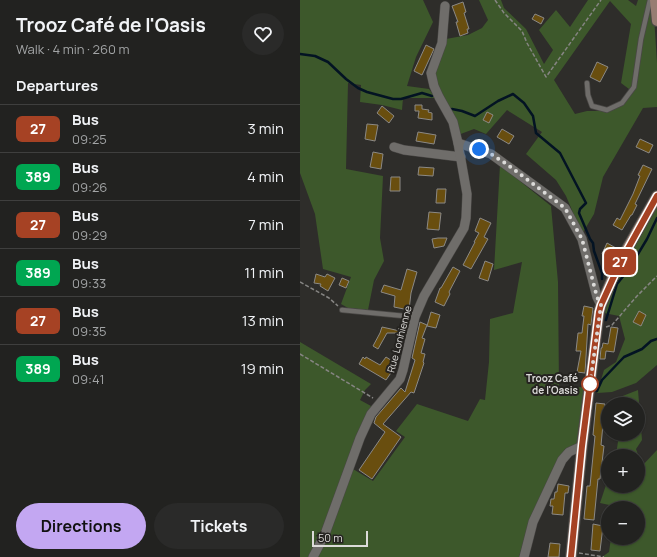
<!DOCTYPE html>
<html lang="en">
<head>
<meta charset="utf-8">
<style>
	body { margin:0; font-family:Manrope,sans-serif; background:#2a2a29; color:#f1f3f6; height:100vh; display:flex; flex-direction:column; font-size:15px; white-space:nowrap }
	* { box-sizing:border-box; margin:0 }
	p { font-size:13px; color:#a2a4a5 }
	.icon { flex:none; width:22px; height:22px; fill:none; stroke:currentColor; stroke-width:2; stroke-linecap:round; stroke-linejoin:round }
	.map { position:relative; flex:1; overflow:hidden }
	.panel { display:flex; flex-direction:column; background:#222220; width:300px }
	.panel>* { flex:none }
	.badge { padding:0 8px; border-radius:6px; font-size:14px; line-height:26px }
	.tools { position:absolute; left:301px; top:397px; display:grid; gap:8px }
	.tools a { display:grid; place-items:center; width:44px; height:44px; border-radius:50%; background:#222220; box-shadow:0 1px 3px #0004,0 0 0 1px #3f3f3e; font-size:20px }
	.scale { position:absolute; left:12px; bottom:10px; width:56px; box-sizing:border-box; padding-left:4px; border:2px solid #dcdbd9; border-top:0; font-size:11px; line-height:14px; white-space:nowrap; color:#dcdbd9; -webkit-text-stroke:3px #252320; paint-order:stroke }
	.you { position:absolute; width:20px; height:20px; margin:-10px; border:3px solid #fff; border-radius:50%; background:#1a73e8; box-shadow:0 0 0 6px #1a73e833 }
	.map>.badge { position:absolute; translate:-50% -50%; box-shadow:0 0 0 2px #fff }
	h2 { padding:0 16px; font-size:15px; line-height:36px }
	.round { display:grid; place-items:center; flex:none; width:42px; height:42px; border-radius:21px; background:#2a2a29 }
	.summary { display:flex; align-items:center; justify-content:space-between; height:68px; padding:0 16px }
	h1 { font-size:19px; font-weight:700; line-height:30px }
	.cta { display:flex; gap:8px; margin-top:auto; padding:8px 16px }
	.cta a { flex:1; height:46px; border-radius:24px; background:#c3a7f2; color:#111; font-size:16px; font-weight:700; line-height:46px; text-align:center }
	.cta a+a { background:#2a2a29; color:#f1f3f6 }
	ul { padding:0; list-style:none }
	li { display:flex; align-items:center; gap:12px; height:48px; padding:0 16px; border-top:1px solid #3f3f3e }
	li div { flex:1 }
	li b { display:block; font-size:15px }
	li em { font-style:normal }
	li .badge { min-width:44px; font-weight:700; text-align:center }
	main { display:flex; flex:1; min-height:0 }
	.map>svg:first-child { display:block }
	.green { fill:#3d582b; fill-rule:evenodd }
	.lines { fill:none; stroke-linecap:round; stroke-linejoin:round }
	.stream { stroke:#031323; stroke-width:2.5 }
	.building { fill:#694e0f; stroke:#8b8986 }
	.lane-casing { stroke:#4a4846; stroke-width:6 }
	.street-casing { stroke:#4a4846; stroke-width:10 }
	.secondary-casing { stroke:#4a4846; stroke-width:12 }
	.path { stroke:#868583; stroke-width:1.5; stroke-dasharray:4 2; stroke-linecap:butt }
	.lane { stroke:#6f6d6a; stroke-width:4.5 }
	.street { stroke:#6f6d6a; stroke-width:9 }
	.secondary { stroke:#977d72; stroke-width:10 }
	.line-casing { stroke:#fff; stroke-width:9 }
	.line { stroke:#a64224; stroke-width:6 }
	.walk { stroke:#dcdbd9; stroke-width:4; stroke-dasharray:0 7.2 }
	.stop-dot { fill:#fff; stroke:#a64224; stroke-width:2 }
	.labels { text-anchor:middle; stroke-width:4; stroke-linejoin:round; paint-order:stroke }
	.street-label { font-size:10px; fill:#dcdbd9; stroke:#252320 }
	.stop-label { font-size:10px; font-weight:bold; fill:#dcdbd9; stroke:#252320; text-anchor:end }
</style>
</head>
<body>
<main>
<section class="panel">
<div class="summary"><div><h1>Trooz Café de l'Oasis</h1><p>Walk · 4 min · 260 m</p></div><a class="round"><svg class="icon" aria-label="heart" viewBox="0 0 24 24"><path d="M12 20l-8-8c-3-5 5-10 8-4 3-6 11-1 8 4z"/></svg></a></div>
<h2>Departures</h2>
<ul>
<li><span class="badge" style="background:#a64224;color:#fff">27</span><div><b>Bus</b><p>09:25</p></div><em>3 min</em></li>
<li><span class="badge" style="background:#00a651;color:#fff">389</span><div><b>Bus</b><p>09:26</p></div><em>4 min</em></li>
<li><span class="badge" style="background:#a64224;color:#fff">27</span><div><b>Bus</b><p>09:29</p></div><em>7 min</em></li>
<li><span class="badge" style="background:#00a651;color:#fff">389</span><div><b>Bus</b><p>09:33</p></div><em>11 min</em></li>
<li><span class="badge" style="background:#a64224;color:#fff">27</span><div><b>Bus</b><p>09:35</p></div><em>13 min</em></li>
<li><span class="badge" style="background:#00a651;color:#fff">389</span><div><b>Bus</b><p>09:41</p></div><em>19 min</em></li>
</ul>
<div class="cta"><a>Directions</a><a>Tickets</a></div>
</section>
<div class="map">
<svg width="357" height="557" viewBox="0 0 357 557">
	<rect width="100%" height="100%" fill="#2e2d2a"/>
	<g class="green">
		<path d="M 0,0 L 123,0 L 133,22 L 116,57 L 107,86 L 129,89 L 136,98 L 103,98 L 102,110 L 82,105 L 60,102 L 61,85 L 48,83 L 46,169 L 83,176 L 80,238 L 84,261 L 74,280 L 68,310 L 48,308 L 41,304 L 51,277 L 23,269 L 15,214 L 0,173 Z"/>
		<path d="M 179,0 L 201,0 L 204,8 L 226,29 L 244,64 L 253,50 L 239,30 L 256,10 L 270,27 L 288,0 L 328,0 L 336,6 L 338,0 L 353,0 L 357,63 L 357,107 L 343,108 L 303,177 L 294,214 L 282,234 L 266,196 L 256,180 L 226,154 L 242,132 L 207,110 L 186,134 L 174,129 L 158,135 L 141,96 L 134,74 L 146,39 L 168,35 L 182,28 L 188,20 ZM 310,1 L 331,24 L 321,83 L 333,92 L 309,111 L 287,111 L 275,114 L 254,80 Z"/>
		<path d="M 200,165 L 251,206 L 258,282 L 259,388 L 286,387 L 279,444 L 265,449 L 230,518 L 219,557 L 17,557 L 53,469 L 73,481 L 105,437 L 96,431 L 117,404 L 168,421 L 180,399 L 185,400 L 189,362 L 190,319 L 213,313 L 222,262 L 194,270 Z"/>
		<path d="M 357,196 L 357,365 L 336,383 L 312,392 L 297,393 L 304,370 L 316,362 L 325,339 L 319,316 L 299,312 Z"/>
		<path d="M 0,342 L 71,384 L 65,390 L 60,400 L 71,406 C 48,454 33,505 12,553 L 10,557 L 0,557 Z"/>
		<path d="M 338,390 L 342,440 L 336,449 L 342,466 L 357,450 L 357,557 L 302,557 L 309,552 L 311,538 L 338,538 L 338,508 L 314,508 L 314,506 L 300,503 L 308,479 L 308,486 L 338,486 L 338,456 L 316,456 L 319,434 L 338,434 L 338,404 L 316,404 L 315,399 Z"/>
	</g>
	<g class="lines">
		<g class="stream">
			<path d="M 0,54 L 15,56 L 28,62 L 46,79 L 58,88 L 67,92 L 93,99 L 101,99 L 122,93 L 132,96"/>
			<path d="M 152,109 L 162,111 L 175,116 L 198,101 L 213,94 L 224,103 L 233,116 L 236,133 L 260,153 L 286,203 L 280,209 L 279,213 L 290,239 L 293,243 L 294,251 L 302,273 L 302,279"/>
			<path d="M 306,320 L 317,284 L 329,269 L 347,239 L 357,218"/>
			<path d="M 297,391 L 302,380 L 324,357 L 342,349 L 351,341 L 357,339"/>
		</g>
	</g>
	<g class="building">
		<path d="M 163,2 L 166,12 L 164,13 L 169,29 L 167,29 L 168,33 L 160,36 L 156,22 L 158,22 L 152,6 Z"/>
		<path d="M 235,14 L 244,18 L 241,24 L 232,19 Z"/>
		<path d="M 126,45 L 134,49 L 122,75 L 114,71 Z"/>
		<path d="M 297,62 L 308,67 L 300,82 L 290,77 Z"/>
		<path d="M 115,105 L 122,105 L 122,109 L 129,110 L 128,112 L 132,113 L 132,120 L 118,118 L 119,111 L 115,111 Z"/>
		<path d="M 82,106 L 94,116 L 89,123 L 77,113 Z"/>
		<path d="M 187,112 L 193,115 L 189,123 L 183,120 Z"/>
		<path d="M 67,124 L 78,125 L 75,141 L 65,139 Z"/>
		<path d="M 202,129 L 214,136 L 209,144 L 197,137 Z"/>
		<path d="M 118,132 L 136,135 L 134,144 L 116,141 Z"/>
		<path d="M 340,139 L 353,145 L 349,153 L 336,147 Z"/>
		<path d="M 73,152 L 83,154 L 81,169 L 70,167 Z"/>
		<path d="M 343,165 L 352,169 L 335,204 L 337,205 L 332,215 L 331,215 L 322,230 L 313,225 L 317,218 L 320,220 L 333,194 L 340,176 L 338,175 Z"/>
		<path d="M 119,167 L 134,168 L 133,176 L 118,175 Z"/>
		<path d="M 91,177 L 100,177 L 100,191 L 90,191 Z"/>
		<path d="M 137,189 L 146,189 L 145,203 L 136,203 Z"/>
		<path d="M 129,212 L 141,213 L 139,230 L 127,229 Z"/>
		<path d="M 180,218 L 191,223 L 184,237 L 188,239 L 171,269 L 163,265 L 175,242 L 174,242 L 179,233 L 175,231 Z"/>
		<path d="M 138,238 L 147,238 L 144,246 L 134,248 L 132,239 Z"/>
		<path d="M 307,243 L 316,248 L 311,258 L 302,254 Z"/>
		<path d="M 185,261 L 193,264 L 188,281 L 179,278 Z"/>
		<path d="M 153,267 L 160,271 L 149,292 L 150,294 L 144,306 L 135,302 L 140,288 L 141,288 Z"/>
		<path d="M 107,269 L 117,272 L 111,293 L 109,310 L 94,307 L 95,296 L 81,292 L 84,285 L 101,290 Z"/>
		<path d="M 16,274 L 25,277 L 27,274 L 35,278 L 28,291 L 20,286 L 21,284 L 14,283 Z"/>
		<path d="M 42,278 L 49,281 L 46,288 L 39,285 Z"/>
		<path d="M 284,306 L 293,308 L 291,325 L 288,324 L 285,373 L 277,372 L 281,351 L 276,351 L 278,333 L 282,333 L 284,316 L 282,316 Z"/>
		<path d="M 339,311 L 346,315 L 341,326 L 333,322 Z"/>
		<path d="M 131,312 L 140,315 L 136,328 L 127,326 Z"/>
		<path d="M 103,322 L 107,323 L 104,339 L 100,338 Z"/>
		<path d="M 120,322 L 127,325 L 122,338 L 125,339 L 121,353 L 125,354 L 123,362 L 124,363 L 114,393 L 111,392 L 83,424 L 101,437 L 72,479 L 59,470 L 85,432 L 74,423 L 76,417 L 101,388 L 105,392 L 115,360 L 112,358 Z"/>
		<path d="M 82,327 L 100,331 L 100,333 L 87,333 L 78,349 L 73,346 L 80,333 Z"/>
		<path d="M 311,327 L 318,328 L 314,352 L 306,351 L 305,359 L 300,359 L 301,348 L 302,348 L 303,343 L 308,344 Z"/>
		<path d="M 63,357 L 65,359 L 66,357 L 80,365 L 86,357 L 97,364 L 86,380 L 59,364 Z"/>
		<path d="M 296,403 L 305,404 L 301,445 L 304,446 L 300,479 L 298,479 L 294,520 L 284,519 L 287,486 L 290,486 L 295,436 L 293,435 Z"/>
		<path d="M 258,484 L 269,486 L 268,493 L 265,493 L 263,515 L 252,514 L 253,506 L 250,506 L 251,499 L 254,499 L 255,492 L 257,492 Z"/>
		<path d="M 293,524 L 303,526 L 300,551 L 291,550 Z"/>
		<path d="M 250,543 L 260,544 L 259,557 L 248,557 Z"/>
	</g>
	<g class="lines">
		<g class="lane-casing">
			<g id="lane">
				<path d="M 287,83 L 288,95 L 292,106 L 307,110 L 322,103 L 334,87 L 341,39 L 350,0"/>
				<path d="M 42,310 L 115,317"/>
			</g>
		</g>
		<g class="street-casing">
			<g id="street">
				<path d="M 158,143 L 191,154 L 265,208 L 282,239 L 297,297 L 301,305"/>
				<path d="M 94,147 L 104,150 L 161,157"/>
				<path d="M 13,557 L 25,534 L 60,438 L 71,414 L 100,379 L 103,370 L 115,317 L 124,296 L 164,228 L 166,218 L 167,194 L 158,143 L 153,122 L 139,97 L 134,86 L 131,73 L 142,43 L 145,6"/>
				<path d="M 224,557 L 233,522 L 262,460 L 269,452 L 282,446"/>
			</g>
		</g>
		<g class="secondary-casing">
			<g id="secondary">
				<path d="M 355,0 L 357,21"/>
				<path d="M 271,557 L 282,446 L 299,312 L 301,305 L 319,263 L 357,196"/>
			</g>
		</g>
		<g class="path">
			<path d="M 195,0 L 204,13 L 222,31 L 227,43 L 246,77 L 301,0"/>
			<path d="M 0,282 L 29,298 L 38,306"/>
			<path d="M 306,327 L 312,325 L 337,296 L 357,276"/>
			<path d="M 0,354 L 73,398"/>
			<path d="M 279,553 L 304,557"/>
		</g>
		<use href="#lane" class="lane"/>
		<use href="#street" class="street"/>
		<use href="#secondary" class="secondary"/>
	</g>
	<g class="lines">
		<g class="line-casing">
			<path id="line" d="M 271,557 L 282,446 L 299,312 L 301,305 L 320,263 L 357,196"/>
		</g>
		<use href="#line" class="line"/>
		<path class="walk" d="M 179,149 L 191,154 L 208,165 L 265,208 L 282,239 L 297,297 L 301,305 L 290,384"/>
	</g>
	<circle class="stop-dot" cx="290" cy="384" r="8"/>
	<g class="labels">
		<g class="street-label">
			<text transform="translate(99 339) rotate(-75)" y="4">Rue Lonhienne</text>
		</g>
		<g class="stop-label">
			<text x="278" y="382">Trooz Café<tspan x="278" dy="12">de l'Oasis</tspan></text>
		</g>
	</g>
</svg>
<div class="tools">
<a><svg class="icon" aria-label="layers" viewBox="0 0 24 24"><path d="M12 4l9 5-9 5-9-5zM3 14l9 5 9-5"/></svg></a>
<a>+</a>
<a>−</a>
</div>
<div class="scale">50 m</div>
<div class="you" style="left:179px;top:149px"></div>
<b class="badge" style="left:320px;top:262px;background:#a64224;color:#fff">27</b>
</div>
</main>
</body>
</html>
